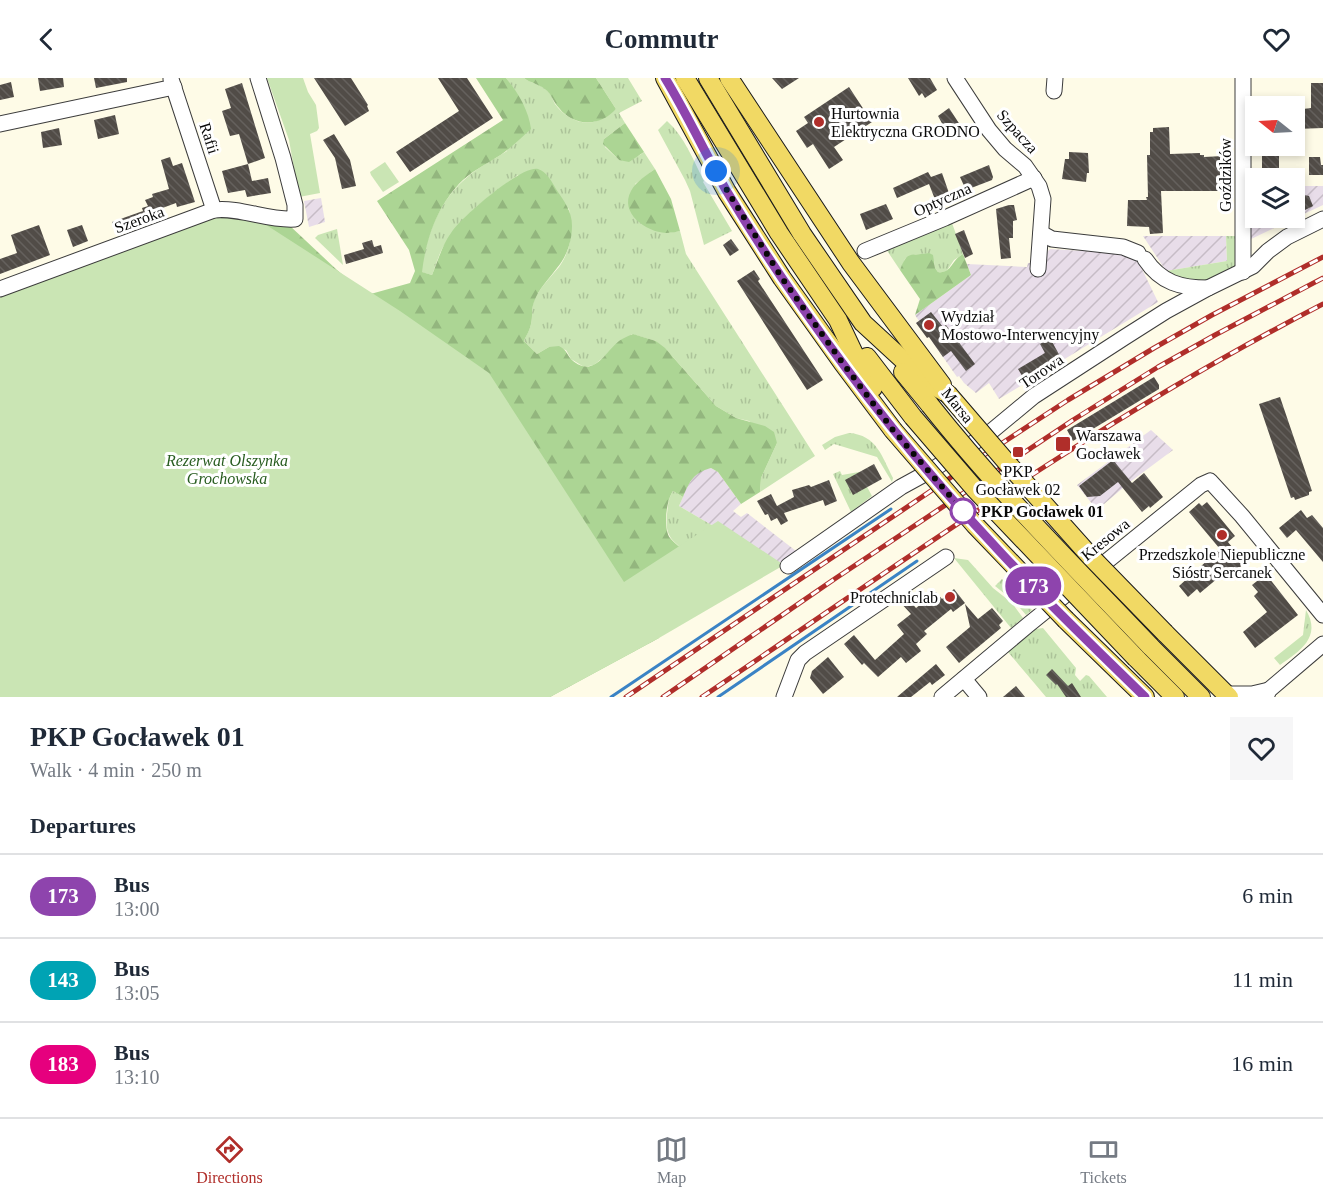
<!DOCTYPE html>
<html lang="en">
<head>
<meta charset="utf-8">
<style>
	body { margin:0; font-family:Georgia,serif; background:#f6f6f7; color:#1f2937; height:100vh; display:flex; flex-direction:column; font-size:22px; white-space:nowrap }
	* { box-sizing:border-box; margin:0 }
	p { font-size:20px; color:#747a83 }
	.icon { flex:none; width:33px; height:33px; fill:none; stroke:currentColor; stroke-width:2; stroke-linecap:round; stroke-linejoin:round }
	.map { position:relative; height:619px; overflow:hidden }
	.panel { display:flex; flex-direction:column; background:#fff; flex:1 }
	.panel>* { flex:none }
	.badge { padding:0 12px; border-radius:20px; font-size:21px; line-height:39px }
	.needle { width:39px; rotate:288deg }
	.controls { position:absolute; left:1245px; top:18px; display:grid; gap:12px }
	.controls a { display:grid; place-items:center; width:60px; height:60px; border-radius:0px; background:#fff; box-shadow:0 3px 9px #0003; font-size:30px }
	.you { position:absolute; width:30px; height:30px; margin:-15px; border:4px solid #fff; border-radius:50%; background:#1a73e8; box-shadow:0 0 0 9px #1a73e833 }
	.map>.badge { position:absolute; translate:-50% -50%; box-shadow:0 0 0 3px #fff }
	h2 { padding:0 30px; font-size:22px; line-height:54px }
	.round { display:grid; place-items:center; flex:none; width:63px; height:63px; border-radius:0px; background:#f6f6f7 }
	.overview { display:flex; align-items:center; justify-content:space-between; height:102px; padding:0 30px }
	h1 { font-size:28px; font-weight:600; line-height:45px }
	ul { padding:0; list-style:none }
	li { display:flex; align-items:center; gap:18px; height:84px; padding:0 30px; border-top:2px solid #e0e1e3 }
	li div { flex:1 }
	li b { display:block; font-size:22px }
	li em { font-style:normal }
	li .badge { min-width:66px; font-weight:700; text-align:center }
	header { display:flex; justify-content:space-between; align-items:center; height:78px; padding:0 30px; background:#fff; font-size:27px; font-weight:600 }
	.tabs { display:flex; justify-content:space-around; align-items:center; height:84px; border-top:2px solid #e0e1e3; background:#fff; font-size:16px; color:#747a83 }
	.tabs a { display:grid; justify-items:center; gap:3px }
	.tabs .current { color:#b02e2a }
	.map>svg:first-child { display:block }
	.industrial { fill:url(#industrial-furrows) }
	.grass { fill:url(#grass-tufts) }
	.forest { fill:url(#forest-firs) }
	.park { fill:#cae5b4 }
	.lines { fill:none; stroke-linecap:round; stroke-linejoin:round }
	.stream { stroke:#3a83c5; stroke-width:3 }
	.building { fill:url(#building-back-hatch) }
	.minor-casing { stroke:#3c3c3c; stroke-width:17 }
	.major-casing { stroke:#1a1a1a; stroke-width:20 }
	.minor { stroke:#fff; stroke-width:15 }
	.major { stroke:#f1d964; stroke-width:18 }
	.rail-casing { stroke:#b02e2a; stroke-width:5 }
	.rail { stroke:#fff; stroke-width:3; stroke-dasharray:9; stroke-linecap:butt }
	.major-bridge-casing { stroke:#1a1a1a; stroke-width:20; stroke-linecap:butt }
	.major-bridge { stroke:#f1d964; stroke-width:18 }
	.line-casing { stroke:#fff; stroke-width:14 }
	.line { stroke:#8e44ad; stroke-width:9 }
	.walk { stroke:#090909; stroke-width:6; stroke-dasharray:0 10.8 }
	.poi-dot { fill:#b02e2a; stroke:#fff; stroke-width:2 }
	.stop-dot { fill:#fff; stroke:#8e44ad; stroke-width:3 }
	.labels { text-anchor:middle; stroke-width:6; stroke-linejoin:round; paint-order:stroke }
	.poi-label { font-size:16px; fill:#090909; stroke:#fff; text-anchor:start }
	.street-label { font-size:16px; fill:#090909; stroke:#fff }
	.park-label { font-size:16px; font-style:italic; fill:#275c1f; stroke:#fff }
	.stop-label { font-size:16px; font-weight:bold; fill:#090909; stroke:#fff; text-anchor:start }
</style>
</head>
<body>
<header><svg class="icon" aria-label="back" viewBox="0 0 24 24"><path d="M15 5l-7 7 7 7"/></svg>Commutr<svg class="icon" aria-label="heart" viewBox="0 0 24 24"><path d="M12 20l-8-8c-3-5 5-10 8-4 3-6 11-1 8 4z"/></svg></header>
<div class="map">
<svg width="1323" height="619" viewBox="0 0 1323 619">
	<defs>
		<pattern id="industrial-furrows" width="10" height="10" patternUnits="userSpaceOnUse" patternTransform="scale(1.5)"><rect width="10" height="10" fill="#e8dde9"/><path d="M-1 1l2-2M0 10L10 0M9 11l2-2" fill="none" stroke="#c6bcc6"/></pattern>
		<pattern id="grass-tufts" width="24" height="20" patternUnits="userSpaceOnUse" patternTransform="scale(1.5)"><rect width="24" height="20" fill="#cae5b4"/><path d="M3 7l-1-3M5 7V3M7 7l1-3M15 17l-1-3M17 17v-4M19 17l1-3" fill="none" stroke="#acc399"/></pattern>
		<pattern id="forest-firs" width="22" height="20" patternUnits="userSpaceOnUse" patternTransform="scale(1.5)"><rect width="22" height="20" fill="#acd594"/><path d="M5 1l3.5 6h-7zM16 11l3.5 6h-7z" fill="#93b67e"/></pattern>
		<pattern id="building-back-hatch" width="6" height="6" patternUnits="userSpaceOnUse" patternTransform="scale(1.5)"><rect width="6" height="6" fill="#514c47"/><path d="M-1 5l2 2M0 0l6 6M5-1l2 2" fill="none" stroke="#65615d"/></pattern>
	</defs>
	<rect width="100%" height="100%" fill="#fefbe7"/>
	<g class="industrial">
		<path d="M 1295,108 L 1323,108 L 1323,127 L 1249,162 L 1249,109 L 1255,109 L 1256,140 L 1294,140 Z"/>
		<path d="M 321,120 L 325,144 L 309,149 L 304,123 Z"/>
		<path d="M 1143,158 L 1226,158 L 1227,183 L 1166,193 Z"/>
		<path d="M 1050,171 L 1119,175 L 1132,179 L 1139,185 L 1158,224 L 999,321 L 989,305 L 976,315 L 964,305 L 959,298 L 957,299 L 929,259 L 916,245 L 919,243 L 915,237 L 971,197 L 967,186 L 1027,189 L 1028,185 L 1036,185 Z"/>
		<path d="M 1151,352 L 1173,372 L 1130,404 L 1097,432 L 1077,407 Z"/>
		<path d="M 711,390 L 718,394 L 741,426 L 733,433 L 741,439 L 747,435 L 796,473 L 778,486 L 679,428 L 687,409 L 694,398 L 701,392 Z"/>
	</g>
	<g class="grass">
		<path d="M 506,0 L 524,0 C 530,5 539,6 545,10 C 551,15 552,20 555,26 C 563,38 582,49 596,43 C 603,40 609,35 616,31 L 596,0 L 628,0 L 642,23 L 619,35 L 625,45 L 604,61 L 605,69 L 619,82 L 640,77 L 644,74 L 655,91 L 635,106 L 669,155 L 680,153 L 686,176 L 815,378 L 760,414 L 761,400 L 777,365 L 749,343 L 736,340 L 716,328 L 673,279 L 656,263 L 632,256 L 594,287 L 584,289 L 571,281 L 566,272 L 549,269 L 537,276 L 524,263 C 526,257 530,252 531,246 C 533,238 531,230 534,223 C 540,209 550,200 559,189 C 572,171 573,151 569,131 L 518,97 C 491,116 462,137 445,166 C 439,175 436,187 432,197 L 421,194 C 426,160 437,126 464,102 C 476,90 493,82 507,73 L 514,11 Z"/>
		<path d="M 667,43 C 685,59 693,82 704,103 L 703,104 L 732,153 L 704,167 L 690,113 L 685,102 L 658,52 Z"/>
		<path d="M 952,145 L 963,176 L 954,182 L 946,194 L 938,194 L 935,190 L 934,183 C 922,177 918,173 905,181 L 900,192 L 886,171 Z"/>
		<path d="M 337,151 L 343,187 L 315,160 L 318,157 Z"/>
		<path d="M 1226,158 L 1236,158 L 1236,189 L 1212,203 L 1182,205 L 1166,193 L 1227,183 Z"/>
		<path d="M 849,355 C 877,357 882,379 893,400 L 892,404 L 877,379 L 834,366 L 825,372 L 822,367 L 835,359 Z"/>
		<path d="M 840,393 L 842,397 L 859,394 L 872,418 L 851,434 L 833,396 Z"/>
		<path d="M 673,413 L 683,419 L 679,428 L 727,456 L 685,473 C 670,461 665,457 667,436 C 668,428 668,421 673,413 Z"/>
		<path d="M 954,480 L 968,482 L 993,510 L 1012,525 L 1023,540 L 1011,550 Z"/>
		<path d="M 1002,501 L 1032,532 L 1026,537 L 1015,524 L 995,508 Z"/>
		<path d="M 1306,532 C 1322,559 1300,573 1280,587 L 1274,580 L 1303,557 Z"/>
		<path d="M 1043,550 L 1076,590 L 1075,597 L 1080,603 L 1086,597 L 1089,598 L 1107,619 L 1046,619 L 1008,574 L 1036,551 Z"/>
	</g>
	<g class="forest">
		<path d="M 476,0 L 506,0 C 518,14 529,33 531,51 C 523,58 515,66 506,73 C 493,83 476,90 463,102 C 438,126 426,160 422,194 L 432,197 C 438,183 442,167 451,155 C 460,140 521,87 538,91 C 546,93 552,104 556,111 C 564,123 572,133 572,148 C 572,163 567,178 557,190 C 549,201 539,210 534,224 C 531,231 533,239 531,246 C 530,252 526,258 524,263 L 537,276 L 549,269 L 559,268 C 568,273 566,276 572,282 C 594,301 605,274 619,263 C 623,260 628,258 633,256 L 656,263 L 665,270 L 716,328 L 736,340 L 765,348 L 774,354 L 777,365 L 761,400 L 760,414 L 741,426 L 718,394 L 711,390 C 693,395 690,403 683,419 L 673,413 C 666,423 663,450 670,460 C 674,465 680,469 685,473 L 659,560 L 550,619 L 0,619 L 221,134 L 289,147 L 337,192 L 367,217 L 410,205 L 415,193 L 409,172 L 377,123 L 503,42 Z"/>
		<path d="M 524,0 L 596,0 L 616,31 C 600,49 574,49 559,30 C 553,24 552,16 545,11 C 539,6 530,5 524,0 Z"/>
		<path d="M 625,45 L 644,74 L 629,84 L 619,82 L 603,66 L 604,61 Z"/>
		<path d="M 655,91 L 671,121 L 680,153 C 676,154 671,155 666,155 C 646,154 619,135 631,113 C 636,103 647,97 655,91 Z"/>
		<path d="M 929,175 L 933,177 L 935,190 L 938,194 C 952,196 951,182 963,176 L 971,197 L 915,237 L 920,221 L 900,192 C 908,171 910,179 929,175 Z"/>
	</g>
	<g class="park">
		<path d="M 267,0 L 303,0 L 308,14 L 316,27 L 319,50 L 317,53 L 310,56 L 320,115 L 299,119 L 289,62 Z"/>
		<path d="M 385,84 L 399,104 L 383,114 L 371,97 L 370,94 Z"/>
		<path d="M 221,134 L 257,141 L 400,233 L 489,295 L 624,504 L 718,443 L 784,487 L 659,560 L 550,619 L 0,619 L 0,215 Z"/>
	</g>
	<g class="lines">
		<g class="stream">
			<path d="M 611,619 L 891,431"/>
			<path d="M 718,619 L 917,483"/>
		</g>
	</g>
	<g class="building">
		<path d="M 38,0 L 63,0 L 64,9 L 40,13 Z"/>
		<path d="M 94,0 L 127,0 L 127,4 L 96,10 Z"/>
		<path d="M 314,0 L 351,0 L 368,27 L 367,28 L 369,33 L 345,48 Z"/>
		<path d="M 438,0 L 467,0 L 493,40 L 410,94 L 396,74 L 459,33 Z"/>
		<path d="M 772,0 L 799,0 L 782,11 Z"/>
		<path d="M 908,0 L 930,0 L 937,12 L 925,20 L 922,15 L 919,18 Z"/>
		<path d="M 11,4 L 14,19 L 0,22 L 0,7 Z"/>
		<path d="M 242,5 L 265,80 L 248,86 L 239,56 L 230,58 L 222,33 L 231,30 L 225,11 Z"/>
		<path d="M 1311,5 L 1323,5 L 1323,50 L 1296,51 L 1296,34 L 1303,34 L 1303,31 L 1311,30 Z"/>
		<path d="M 849,9 L 872,44 L 834,69 L 843,82 L 829,91 L 813,66 L 807,70 L 796,53 L 808,45 L 804,39 Z"/>
		<path d="M 949,30 L 966,56 L 956,62 L 954,58 L 950,60 L 938,38 Z"/>
		<path d="M 115,37 L 119,56 L 98,61 L 94,42 Z"/>
		<path d="M 1169,49 L 1170,76 L 1200,75 L 1200,77 L 1204,77 L 1204,79 L 1223,78 L 1223,75 L 1233,75 L 1233,84 L 1223,93 L 1223,102 L 1230,113 L 1161,113 L 1163,155 L 1150,156 L 1149,149 L 1127,148 L 1128,122 L 1147,122 L 1146,119 L 1148,119 L 1147,77 L 1150,77 L 1150,54 L 1153,54 L 1153,50 Z"/>
		<path d="M 59,50 L 62,67 L 43,70 L 41,54 Z"/>
		<path d="M 334,56 L 350,82 L 356,108 L 342,111 L 335,80 L 323,62 Z"/>
		<path d="M 1069,74 L 1088,75 L 1089,95 L 1087,95 L 1086,104 L 1062,101 L 1065,81 L 1069,81 Z"/>
		<path d="M 1262,75 L 1279,75 L 1279,100 L 1262,99 Z"/>
		<path d="M 170,79 L 173,88 L 182,85 L 195,124 L 177,129 L 176,125 L 157,132 L 159,136 L 116,153 L 112,144 L 143,133 L 142,130 L 148,128 L 145,122 L 153,119 L 152,116 L 169,111 L 161,82 Z"/>
		<path d="M 1309,79 L 1320,79 L 1321,87 L 1323,87 L 1323,97 L 1309,97 Z"/>
		<path d="M 248,86 L 252,103 L 268,100 L 271,115 L 247,119 L 245,112 L 228,115 L 222,93 Z"/>
		<path d="M 989,87 L 993,99 L 992,102 L 966,112 L 960,99 Z"/>
		<path d="M 928,94 L 931,99 L 942,95 L 950,118 L 936,124 L 929,106 L 897,120 L 893,110 Z"/>
		<path d="M 1299,116 L 1309,118 L 1313,128 L 1303,133 L 1302,131 L 1294,132 L 1294,122 L 1297,122 Z"/>
		<path d="M 886,126 L 893,141 L 866,152 L 860,136 Z"/>
		<path d="M 1009,127 L 1014,127 L 1017,142 L 1013,143 L 1013,160 L 1009,160 L 1011,180 L 1001,181 L 996,131 Z"/>
		<path d="M 39,147 L 50,177 L 0,196 L 0,181 L 17,175 L 11,157 Z"/>
		<path d="M 82,147 L 88,163 L 73,169 L 67,152 Z"/>
		<path d="M 964,152 L 973,176 L 965,180 L 955,156 Z"/>
		<path d="M 731,161 L 739,172 L 730,178 L 723,167 Z"/>
		<path d="M 372,162 L 374,169 L 381,167 L 383,175 L 346,186 L 344,177 L 364,171 L 362,165 Z"/>
		<path d="M 754,192 L 760,201 L 758,203 L 823,302 L 807,312 L 737,203 Z"/>
		<path d="M 931,234 L 943,249 L 946,247 L 975,286 L 966,293 L 951,273 L 943,279 L 929,259 L 927,260 L 916,245 Z"/>
		<path d="M 1050,260 L 1061,280 L 1024,301 L 1018,291 L 1045,275 L 1040,266 Z"/>
		<path d="M 1154,299 L 1159,307 L 1159,311 L 1073,363 L 1067,352 Z"/>
		<path d="M 1280,319 L 1312,413 L 1309,414 L 1309,417 L 1295,422 L 1294,419 L 1291,420 L 1259,326 Z"/>
		<path d="M 1113,382 L 1132,405 L 1144,395 L 1163,419 L 1150,430 L 1149,428 L 1142,434 L 1118,404 L 1100,418 L 1087,419 L 1079,408 Z"/>
		<path d="M 874,386 L 882,401 L 853,417 L 845,402 Z"/>
		<path d="M 829,402 L 837,423 L 825,428 L 823,422 L 784,435 L 788,443 L 781,447 L 777,440 L 771,443 L 768,436 L 765,437 L 757,423 L 771,416 L 777,428 L 794,419 L 792,412 L 809,407 L 811,409 Z"/>
		<path d="M 1207,424 L 1235,458 L 1228,464 L 1245,485 L 1234,494 L 1230,490 L 1200,515 L 1197,511 L 1188,519 L 1179,508 L 1220,471 L 1189,434 L 1199,425 L 1202,428 Z"/>
		<path d="M 1301,432 L 1307,440 L 1312,437 L 1323,450 L 1323,484 L 1296,452 L 1287,460 L 1279,450 Z"/>
		<path d="M 1266,496 L 1298,537 L 1255,570 L 1243,554 L 1267,534 L 1254,518 L 1258,514 L 1252,507 Z"/>
		<path d="M 954,511 L 965,525 L 953,534 L 951,531 L 924,553 L 927,556 L 916,566 L 921,573 L 906,585 L 901,579 L 878,599 L 864,585 L 862,587 L 844,566 L 854,557 L 875,582 L 904,556 L 897,547 L 911,536 L 899,523 L 906,518 L 916,530 L 936,514 L 942,521 Z"/>
		<path d="M 965,526 L 978,541 L 992,530 L 1003,543 L 999,547 L 1001,550 L 959,585 L 946,569 L 970,549 Z"/>
		<path d="M 828,579 L 844,599 L 823,616 L 810,600 L 812,593 Z"/>
		<path d="M 936,586 L 945,597 L 932,607 L 930,604 L 911,619 L 897,619 Z"/>
		<path d="M 1052,591 L 1068,608 L 1072,605 L 1081,619 L 1066,619 L 1057,606 L 1056,607 L 1046,597 Z"/>
		<path d="M 1016,608 L 1025,619 L 1003,619 Z"/>
	</g>
	<g class="lines">
		<g class="minor-casing">
			<g id="minor">
				<path d="M 955,0 L 989,52 L 1005,71 L 1025,88 L 1039,108 L 1043,121 L 1038,191"/>
				<path d="M 1243,0 L 1243,194"/>
				<path d="M 171,1 L 214,132"/>
				<path d="M 1054,13 L 1055,0"/>
				<path d="M 0,46 L 174,9"/>
				<path d="M 1041,155 L 1052,161 L 1123,169 L 1138,175"/>
				<path d="M 865,173 L 945,140 L 1034,100"/>
				<path d="M 1145,181 C 1161,205 1181,210 1208,210"/>
				<path d="M 0,211 L 214,132 C 241,129 268,143 295,141 L 295,127 L 283,80 L 258,0"/>
				<path d="M 788,488 L 901,409 L 932,392 L 993,352 L 1034,318 L 1125,259 L 1166,233 L 1208,210 L 1253,188 L 1268,173 L 1287,159 L 1323,141"/>
				<path d="M 964,601 L 979,619"/>
				<path d="M 1227,616 L 1252,616 L 1269,612"/>
				<path d="M 784,619 L 798,582 L 805,575 L 946,479"/>
				<path d="M 942,619 L 1028,547 L 1201,407 L 1210,403 L 1242,438 L 1323,537"/>
				<path d="M 1266,619 L 1269,612 L 1323,566"/>
			</g>
		</g>
		<g class="major-casing">
			<g id="major">
				<path d="M 665,0 L 727,114 L 782,200 L 842,284 L 893,352"/>
				<path d="M 685,0 L 779,155 L 838,242 L 857,282 L 873,310"/>
				<path d="M 708,0 L 802,156 L 863,245 L 926,303 L 948,316"/>
				<path d="M 729,0 L 851,185 L 942,307"/>
				<path d="M 867,279 L 913,339"/>
				<path d="M 903,294 L 930,327"/>
				<path d="M 1066,542 L 1145,619"/>
				<path d="M 1165,555 L 1229,619"/>
				<path d="M 1150,568 L 1201,619"/>
				<path d="M 1136,580 L 1175,619"/>
			</g>
		</g>
		<use href="#minor" class="minor"/>
		<use href="#major" class="major"/>
		<g class="rail-casing">
			<g id="rail">
				<path d="M 626,619 L 984,377 L 1068,322 L 1154,270 L 1212,237 L 1323,179"/>
				<path d="M 663,619 L 836,500 L 1073,342 L 1158,289 L 1215,257 L 1323,200"/>
				<path d="M 702,619 C 905,482 1105,338 1323,226"/>
			</g>
		</g>
		<use href="#rail" class="rail"/>
		<g class="major-bridge-casing">
			<g id="major-bridge">
				<path d="M 948,316 L 1009,387 L 1091,479 L 1165,555"/>
				<path d="M 930,327 C 998,413 1075,489 1150,568"/>
				<path d="M 913,339 L 974,410 L 1136,580"/>
				<path d="M 893,352 L 975,447 L 1066,542"/>
			</g>
		</g>
		<use href="#major-bridge" class="major-bridge"/>
	</g>
	<g class="lines">
		<g class="line-casing">
			<path id="line" d="M 665,0 C 687,36 705,75 726,112 C 744,142 763,172 782,200 C 845,293 914,382 991,464 C 1040,518 1093,568 1145,619"/>
		</g>
		<use href="#line" class="line"/>
		<path class="walk" d="M 716,93 L 728,114 L 782,200 L 842,284 L 893,352 L 963,433"/>
	</g>
	<g class="poi-dot">
		<circle cx="819" cy="44" r="6"/>
		<circle cx="929" cy="247" r="6"/>
		<rect x="1055" y="358" width="16" height="16" rx="3"/>
		<rect x="1012" y="368" width="12" height="12" rx="3"/>
		<circle cx="1222" cy="457" r="6"/>
		<circle cx="950" cy="519" r="6"/>
	</g>
	<circle class="stop-dot" cx="963" cy="433" r="12"/>
	<g class="labels">
		<g class="poi-label">
			<text x="831" y="41">Hurtownia<tspan x="831" dy="18">Elektryczna GRODNO</tspan></text>
			<text x="941" y="244">Wydział<tspan x="941" dy="18">Mostowo-Interwencyjny</tspan></text>
			<text x="1076" y="363">Warszawa<tspan x="1076" dy="18">Gocławek</tspan></text>
			<text x="1018" y="399" text-anchor="middle">PKP<tspan x="1018" dy="18">Gocławek 02</tspan></text>
			<text x="1222" y="482" text-anchor="middle">Przedszkole Niepubliczne<tspan x="1222" dy="18">Sióstr Sercanek</tspan></text>
			<text x="938" y="525" text-anchor="end">Protechniclab</text>
		</g>
		<g class="street-label">
			<text transform="translate(1018 53) rotate(48)" y="6">Szpacza</text>
			<text transform="translate(210 60) rotate(72)" y="6">Rafii</text>
			<text transform="translate(1225 97) rotate(-90)" y="6">Goździków</text>
			<text transform="translate(942 121) rotate(-24)" y="6">Optyczna</text>
			<text transform="translate(139 141) rotate(-20)" y="6">Szeroka</text>
			<text transform="translate(1041 293) rotate(-34)" y="6">Torowa</text>
			<text transform="translate(958 327) rotate(51)" y="6">Marsa</text>
			<text transform="translate(1105 461) rotate(-39)" y="6">Kresowa</text>
		</g>
		<g class="park-label">
			<text x="227" y="388">Rezerwat Olszynka<tspan x="227" dy="18">Grochowska</tspan></text>
		</g>
		<g class="stop-label">
			<text x="981" y="439">PKP Gocławek 01</text>
		</g>
	</g>
</svg>
<div class="controls">
<a><svg class="needle" viewBox="-14 -14 28 28"><path d="M0-13l5 13h-10z" fill="#e53935"/><path d="M0 13l5-13h-10z" fill="#747a83"/></svg></a>
<a><svg class="icon" aria-label="layers" viewBox="0 0 24 24"><path d="M12 4l9 5-9 5-9-5zM3 14l9 5 9-5"/></svg></a>
</div>
<div class="you" style="left:716px;top:93px"></div>
<b class="badge" style="left:1033px;top:508px;background:#8e44ad;color:#fff">173</b>
</div>
<section class="panel">
<div class="overview"><div><h1>PKP Gocławek 01</h1><p>Walk · 4 min · 250 m</p></div><a class="round"><svg class="icon" aria-label="heart" viewBox="0 0 24 24"><path d="M12 20l-8-8c-3-5 5-10 8-4 3-6 11-1 8 4z"/></svg></a></div>
<h2>Departures</h2>
<ul>
<li><span class="badge" style="background:#8e44ad;color:#fff">173</span><div><b>Bus</b><p>13:00</p></div><em>6 min</em></li>
<li><span class="badge" style="background:#00a3b4;color:#fff">143</span><div><b>Bus</b><p>13:05</p></div><em>11 min</em></li>
<li><span class="badge" style="background:#e6007e;color:#fff">183</span><div><b>Bus</b><p>13:10</p></div><em>16 min</em></li>
</ul>
</section>
<nav class="tabs">
<a class="current"><svg class="icon" aria-label="directions" viewBox="0 0 24 24"><path d="M12 3l9 9-9 9-9-9zM9 14v-3h6M13 9l2 2-2 2"/></svg>Directions</a>
<a><svg class="icon" aria-label="map" viewBox="0 0 24 24"><path d="M3 6l6-2 6 2 6-2v14l-6 2-6-2-6 2zM9 4v14M15 6v14"/></svg>Map</a>
<a><svg class="icon" aria-label="tickets" viewBox="0 0 24 24"><path d="M3 7h18v10H3zM15 7v10"/></svg>Tickets</a>
</nav>
</body>
</html>
